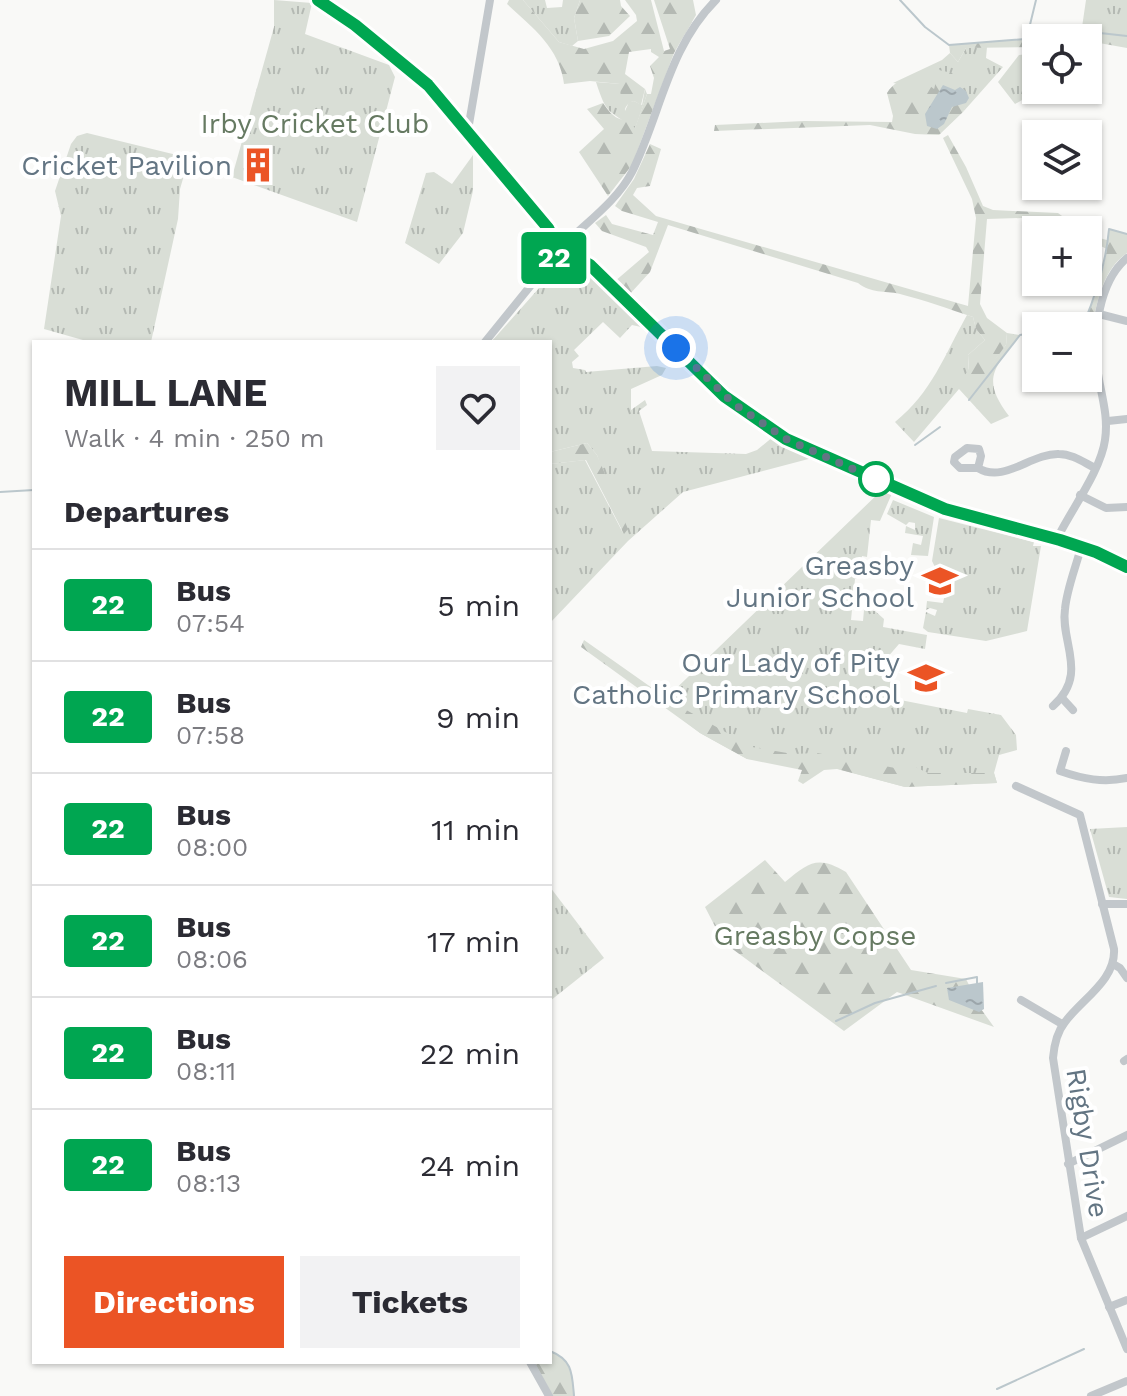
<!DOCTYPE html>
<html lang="en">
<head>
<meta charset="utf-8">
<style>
	body { margin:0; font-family:"Work Sans",sans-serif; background:#f2f2f3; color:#2b2b33; height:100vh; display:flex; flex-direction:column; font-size:30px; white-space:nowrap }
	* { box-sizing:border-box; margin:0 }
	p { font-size:26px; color:#7c7c81 }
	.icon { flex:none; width:44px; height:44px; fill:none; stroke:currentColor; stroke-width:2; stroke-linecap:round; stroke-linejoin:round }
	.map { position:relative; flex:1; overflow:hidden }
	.drawer { position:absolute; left:32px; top:340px; width:520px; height:1024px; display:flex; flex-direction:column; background:#fff; border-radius:0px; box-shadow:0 2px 6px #0004 }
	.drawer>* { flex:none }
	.badge { padding:0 16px; border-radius:6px; font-size:28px; line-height:52px }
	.tools { position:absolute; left:1022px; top:24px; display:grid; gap:16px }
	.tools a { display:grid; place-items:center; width:80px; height:80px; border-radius:0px; background:#fff; box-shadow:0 2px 6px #0004; font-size:40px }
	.you { position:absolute; width:40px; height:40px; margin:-20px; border:6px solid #fff; border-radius:50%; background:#1a73e8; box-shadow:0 0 0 12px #1a73e833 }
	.map>.badge { position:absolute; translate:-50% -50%; box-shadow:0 0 0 4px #fff }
	h2 { padding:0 32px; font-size:30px; line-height:72px }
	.round { display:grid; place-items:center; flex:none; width:84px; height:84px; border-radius:0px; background:#f2f2f3 }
	.head { display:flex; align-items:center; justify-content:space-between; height:136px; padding:0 32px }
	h1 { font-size:38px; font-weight:700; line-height:60px }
	.cta { display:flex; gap:16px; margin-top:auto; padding:16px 32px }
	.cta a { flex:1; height:92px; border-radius:0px; background:#eb5425; color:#fff; font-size:32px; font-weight:700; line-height:92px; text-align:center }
	.cta a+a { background:#f2f2f3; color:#2b2b33 }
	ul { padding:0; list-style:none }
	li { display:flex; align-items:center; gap:24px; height:112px; padding:0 32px; border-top:2px solid #e1e1e2 }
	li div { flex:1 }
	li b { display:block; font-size:30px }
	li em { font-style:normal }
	li .badge { min-width:88px; font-weight:700; text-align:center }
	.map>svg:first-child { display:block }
	.grass { fill:url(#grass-tufts) }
	.forest { fill:url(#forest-firs) }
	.water { fill:url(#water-ripples) }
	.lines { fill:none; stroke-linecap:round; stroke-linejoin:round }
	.stream { stroke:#bbc7cc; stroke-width:2 }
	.minor { stroke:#c2c7cb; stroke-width:8 }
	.line-casing { stroke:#fff; stroke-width:18 }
	.line { stroke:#00a651; stroke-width:12 }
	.walk { stroke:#637583; stroke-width:8; stroke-dasharray:0 14.4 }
	.stop-dot { fill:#fff; stroke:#00a651; stroke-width:4 }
	.labels { text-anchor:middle; stroke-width:8; stroke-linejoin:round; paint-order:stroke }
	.park-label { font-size:28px; fill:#667a62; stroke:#fff }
	.poi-label { font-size:28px; fill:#637583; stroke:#fff; text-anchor:end }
	.street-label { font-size:28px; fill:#637583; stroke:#fff }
</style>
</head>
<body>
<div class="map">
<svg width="1127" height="1396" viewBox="0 0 1127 1396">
	<defs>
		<pattern id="grass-tufts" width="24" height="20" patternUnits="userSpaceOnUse" patternTransform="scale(2)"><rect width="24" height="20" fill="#d9ded6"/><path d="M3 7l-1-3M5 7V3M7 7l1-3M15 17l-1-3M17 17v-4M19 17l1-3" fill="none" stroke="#b4b9b3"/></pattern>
		<pattern id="forest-firs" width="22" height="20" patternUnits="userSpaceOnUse" patternTransform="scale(2)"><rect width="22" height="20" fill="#d9ded6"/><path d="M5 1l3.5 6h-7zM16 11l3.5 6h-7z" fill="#b4b9b3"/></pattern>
		<pattern id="water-ripples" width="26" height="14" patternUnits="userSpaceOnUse" patternTransform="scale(2)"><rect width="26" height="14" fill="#bbc7cc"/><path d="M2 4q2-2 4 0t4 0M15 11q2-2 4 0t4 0" fill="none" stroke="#9ca6ab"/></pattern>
	</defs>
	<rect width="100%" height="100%" fill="#f9f9f7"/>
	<g class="grass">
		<path d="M 274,0 L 312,3 L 305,34 L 389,65 L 395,77 L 357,222 L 232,177 L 274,27 Z"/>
		<path d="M 523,0 L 545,0 L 547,8 L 562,7 L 563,0 L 580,0 L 574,18 L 578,41 L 572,46 L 559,42 Z"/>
		<path d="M 1086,0 L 1127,0 L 1127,36 L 1081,34 Z"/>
		<path d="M 987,47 L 986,58 L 1003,67 L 963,112 L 966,103 L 939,76 L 934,89 L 893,83 L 942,60 L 950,53 L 958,62 L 966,48 Z"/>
		<path d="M 1036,53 L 1036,90 L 1040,90 L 1015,104 L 998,82 L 1019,55 Z"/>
		<path d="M 596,82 L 621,84 L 625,111 L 629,102 L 634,101 L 642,105 L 645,89 L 647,94 L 635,129 C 608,109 607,116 596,82 Z"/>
		<path d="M 87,133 L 189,158 L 180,189 L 178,219 L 151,342 L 90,342 L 44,329 L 61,216 L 55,191 L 71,144 L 77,136 Z"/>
		<path d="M 473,155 L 473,191 L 463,233 L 439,264 L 405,243 L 426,173 L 434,172 L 452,184 Z"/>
		<path d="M 576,263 C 593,273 638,308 641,327 L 632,325 L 620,338 L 603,322 L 574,350 L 579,356 L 572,362 L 573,368 L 585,370 L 586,372 L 657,366 L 666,368 L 662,375 L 631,389 L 631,410 L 645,400 L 647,405 L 639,411 L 652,451 L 746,454 L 757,450 L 774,436 L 816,457 L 683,492 L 628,541 L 550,623 L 550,464 L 585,460 L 623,533 L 597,455 L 587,443 L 550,452 L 550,342 L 491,342 L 556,269 Z"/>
		<path d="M 967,315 L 973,317 L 976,329 L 985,340 L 968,355 L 970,391 L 1006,345 L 1007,333 L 1020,335 C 995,368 980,378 1009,416 L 991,424 L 959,389 L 914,442 L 895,422 C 932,392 944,356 967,315 Z"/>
		<path d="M 884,488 L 893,491 L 880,521 L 871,520 L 867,557 L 862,556 L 859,579 L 855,579 L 851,620 L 863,621 L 864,610 L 875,611 L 884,619 L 883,627 L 927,635 L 925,649 L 899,644 L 886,659 L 875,657 L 871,674 L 893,678 L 890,698 L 967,713 L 968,709 L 1001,715 L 1016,735 L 1017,750 L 999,755 L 994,773 L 997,783 L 905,787 L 816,763 L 747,759 L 700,733 L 661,703 Z"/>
		<path d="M 893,500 L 934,517 L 928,556 L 911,555 L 913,543 L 921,545 L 923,536 L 905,533 L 906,526 L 915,530 L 915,523 L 909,522 L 906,525 L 887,514 Z"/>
		<path d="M 939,518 L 1034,542 L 1033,546 L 1041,546 L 1027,631 L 986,641 L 928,632 L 923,628 L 926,612 L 935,616 L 937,610 L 930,608 L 926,610 L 927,601 L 943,603 L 946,589 L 953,589 L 956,572 L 935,567 L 932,561 Z"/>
		<path d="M 1127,827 L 1127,899 L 1109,897 L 1090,829 Z"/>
		<path d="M 550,887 L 604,958 L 550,1001 Z"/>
	</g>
	<g class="forest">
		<path d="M 509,0 L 523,0 L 559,42 L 584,49 L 613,41 L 637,21 L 636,15 L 625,0 L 651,0 L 664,51 L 670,49 L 654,0 L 693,0 L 696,15 L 674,53 L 632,165 L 608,196 L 579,152 L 604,129 L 587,109 L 603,103 C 610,113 616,121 629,120 L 635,128 L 647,94 L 651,94 L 654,78 L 650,66 L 659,57 L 651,52 L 651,49 L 629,52 L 625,74 L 645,89 L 641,105 L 634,101 C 627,103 625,107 624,114 L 621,104 L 620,84 L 590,81 L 564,84 C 560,48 532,27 507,4 Z"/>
		<path d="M 580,0 L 620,0 L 621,6 L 630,16 L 609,36 L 578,41 L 574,18 Z"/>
		<path d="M 1100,33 L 1127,35 L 1127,48 L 1088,41 L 1088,38 L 1036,38 L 1036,47 L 966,48 L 958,62 L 950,53 L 949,45 Z"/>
		<path d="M 939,70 L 952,73 L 969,98 L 963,112 L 939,135 L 915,134 L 870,125 L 714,131 L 715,125 L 804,121 L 892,122 L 893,116 L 887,93 C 899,74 918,76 934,89 Z"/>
		<path d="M 948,135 L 966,167 L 983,206 L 993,210 L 1058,213 L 1081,230 L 1075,230 L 1057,217 L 987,219 L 980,304 L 987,318 L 1007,333 L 1006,345 L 971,392 L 961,381 L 969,369 L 968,355 L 985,340 L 976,329 L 973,317 C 949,309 924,300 900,294 C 883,290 872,294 858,283 L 668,225 L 650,272 L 629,295 L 614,282 L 649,252 L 646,247 L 602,231 L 595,223 L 606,215 L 612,224 L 653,235 L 658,222 L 622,211 L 615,206 L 634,179 L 650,144 L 661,149 L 650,186 L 637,188 L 633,195 L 656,216 L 968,306 L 976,218 L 972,199 L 943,138 Z"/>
		<path d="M 1109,229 L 1127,234 L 1127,253 C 1105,268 1098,297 1093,322 L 1085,320 L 1099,287 L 1107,249 L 1088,240 L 1088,235 L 1107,240 Z"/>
		<path d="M 587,443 L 597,455 L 628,529 L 624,534 L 586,460 L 550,464 L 550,452 Z"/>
		<path d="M 584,640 L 672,702 L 752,747 L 793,754 L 817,753 L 895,768 L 913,766 L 928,773 L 994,773 L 997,783 L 905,787 L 837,769 L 824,770 L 803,784 L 798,781 L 802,770 L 747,759 L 700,733 L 581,647 Z"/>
		<path d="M 765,860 L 785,882 C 809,862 818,855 846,872 L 911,970 L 966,979 L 981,1009 L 994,1027 L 897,992 L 844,1031 L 723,942 L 705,907 Z"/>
		<path d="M 550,1351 C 573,1360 571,1375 575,1396 L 553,1396 L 534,1362 L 550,1362 Z"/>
	</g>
	<g class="water">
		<path d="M 943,85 L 955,90 L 960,87 L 966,91 L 969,98 L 966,103 L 952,107 L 944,124 L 937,129 L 927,126 L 925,114 Z"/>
		<path d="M 983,982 L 984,1009 L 979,1012 L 949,1000 L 947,988 Z"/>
	</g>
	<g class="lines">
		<g class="stream">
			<path d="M 900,0 L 925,27 L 949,45 L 1100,33 L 1127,36"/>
			<path d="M 1027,37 L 1036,0"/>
			<path d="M 1084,323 C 1097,292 1106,263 1109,229 L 1127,234"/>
			<path d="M 1067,326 L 1080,324"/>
			<path d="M 969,400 L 1020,335 L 1036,332"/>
			<path d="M 915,445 L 940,427"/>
			<path d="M 0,492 L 34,490"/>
			<path d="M 946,983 L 977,977 L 977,983"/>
			<path d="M 836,1021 L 875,1003 L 936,986"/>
			<path d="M 550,1351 C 573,1360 572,1374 574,1396"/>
			<path d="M 997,1389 L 1084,1349"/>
		</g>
		<g class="minor">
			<path d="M 318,0 L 355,25 L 428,85 L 535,210 L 554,240"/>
			<path d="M 468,130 L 490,0"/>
			<path d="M 554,240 L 550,251 L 553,258 L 563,261 L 572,255"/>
			<path d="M 569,240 C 591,219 618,199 632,172 C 661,113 668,48 716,0"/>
			<path d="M 572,255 L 590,265 L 609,283 L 724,396 L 786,439 L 945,509 L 1060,540 L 1096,552 L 1127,567"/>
			<path d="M 1099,314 L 1127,321"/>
			<path d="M 485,342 L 553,258"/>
			<path d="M 1036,370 L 1027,376 L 1030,385 L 1040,386 L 1044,378"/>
			<path d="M 1108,421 L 1127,419"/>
			<path d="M 978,468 L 960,468 L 954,462 L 955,457 L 967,448 L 979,449 L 981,456 L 978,468 C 1004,484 1031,453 1059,454 C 1072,454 1083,462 1095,468"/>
			<path d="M 1080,495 L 1106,508 L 1127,507"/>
			<path d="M 1060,540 L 1060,533 C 1074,506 1101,469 1105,440 C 1109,414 1100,392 1097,367 C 1093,333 1099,281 1127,258"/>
			<path d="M 1062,698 L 1073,710"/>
			<path d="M 1053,706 C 1089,674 1060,642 1065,609 C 1067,588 1076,567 1081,547"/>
			<path d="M 1066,751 L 1060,771 C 1083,779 1103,783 1127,778"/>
			<path d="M 1016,786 L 1080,815 L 1114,949 C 1116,980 1082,999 1065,1022 C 1057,1032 1054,1046 1053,1058 L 1081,1238 L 1127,1349"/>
			<path d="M 1102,904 L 1127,904"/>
			<path d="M 1113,964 L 1120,968 L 1127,978"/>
			<path d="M 1021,1000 L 1062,1024"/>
			<path d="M 1124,1061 L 1127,1059"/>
			<path d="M 1068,1164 L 1127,1135"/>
			<path d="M 1081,1238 L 1127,1216"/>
			<path d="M 1109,1307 L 1127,1300"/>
			<path d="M 530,1362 L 549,1396"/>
			<path d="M 1091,1396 L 1127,1381"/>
		</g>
	</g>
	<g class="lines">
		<g class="line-casing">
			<path id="line" d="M 318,0 L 355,25 L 428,85 L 548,228 L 554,240 L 550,251 L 553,258 L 563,261 L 572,255 L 590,265 L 724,396 L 786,439 L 945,509 L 1060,540 L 1096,552 L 1127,567"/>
		</g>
		<use href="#line" class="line"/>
		<path class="walk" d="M 676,348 L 734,404 L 786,439 L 882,482 L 876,479"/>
	</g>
	<defs>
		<g id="building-bare" transform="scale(2.76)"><path d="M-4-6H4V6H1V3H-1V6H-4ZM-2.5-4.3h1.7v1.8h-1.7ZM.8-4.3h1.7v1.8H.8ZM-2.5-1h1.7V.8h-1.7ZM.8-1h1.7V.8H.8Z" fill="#eb5425" stroke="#fff" stroke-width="2.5" paint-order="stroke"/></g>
		<g id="school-bare" transform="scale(2.76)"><path d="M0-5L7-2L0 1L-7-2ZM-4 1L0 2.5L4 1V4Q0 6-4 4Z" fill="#eb5425" stroke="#fff" stroke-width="2.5" paint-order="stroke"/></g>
	</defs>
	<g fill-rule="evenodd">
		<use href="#building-bare" x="258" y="165"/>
		<use href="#school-bare" x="940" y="581"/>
		<use href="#school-bare" x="926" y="678"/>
	</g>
	<circle class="stop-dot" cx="876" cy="479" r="16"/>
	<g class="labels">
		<g class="park-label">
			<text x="315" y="133">Irby Cricket Club</text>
			<text x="815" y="945">Greasby Copse</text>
		</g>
		<g class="poi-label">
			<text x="232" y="175">Cricket Pavilion</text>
			<text x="914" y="575">Greasby<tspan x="914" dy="32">Junior School</tspan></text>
			<text x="900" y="672">Our Lady of Pity<tspan x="900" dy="32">Catholic Primary School</tspan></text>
		</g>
		<g class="street-label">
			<text transform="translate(1088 1143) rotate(81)" y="10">Rigby Drive</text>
		</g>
	</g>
</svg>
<div class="tools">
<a><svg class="icon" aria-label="locate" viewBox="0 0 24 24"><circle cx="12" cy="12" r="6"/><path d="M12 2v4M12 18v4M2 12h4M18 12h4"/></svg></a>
<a><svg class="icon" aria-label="layers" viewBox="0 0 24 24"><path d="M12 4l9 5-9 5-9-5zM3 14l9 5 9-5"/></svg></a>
<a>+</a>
<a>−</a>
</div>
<div class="you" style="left:676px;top:348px"></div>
<b class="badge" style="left:554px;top:258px;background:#00a651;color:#fff">22</b>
<section class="drawer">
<div class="head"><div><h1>MILL LANE</h1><p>Walk · 4 min · 250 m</p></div><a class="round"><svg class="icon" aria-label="heart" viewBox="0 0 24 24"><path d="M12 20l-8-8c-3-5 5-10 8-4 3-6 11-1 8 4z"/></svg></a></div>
<h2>Departures</h2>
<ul>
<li><span class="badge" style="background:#00a651;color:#fff">22</span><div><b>Bus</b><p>07:54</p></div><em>5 min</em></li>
<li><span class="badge" style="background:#00a651;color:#fff">22</span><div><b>Bus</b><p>07:58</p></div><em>9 min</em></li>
<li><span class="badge" style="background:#00a651;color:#fff">22</span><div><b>Bus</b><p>08:00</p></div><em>11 min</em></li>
<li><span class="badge" style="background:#00a651;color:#fff">22</span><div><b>Bus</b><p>08:06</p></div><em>17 min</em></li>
<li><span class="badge" style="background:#00a651;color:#fff">22</span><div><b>Bus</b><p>08:11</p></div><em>22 min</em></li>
<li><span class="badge" style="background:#00a651;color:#fff">22</span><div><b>Bus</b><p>08:13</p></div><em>24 min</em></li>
</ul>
<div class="cta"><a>Directions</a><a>Tickets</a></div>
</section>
</div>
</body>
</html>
